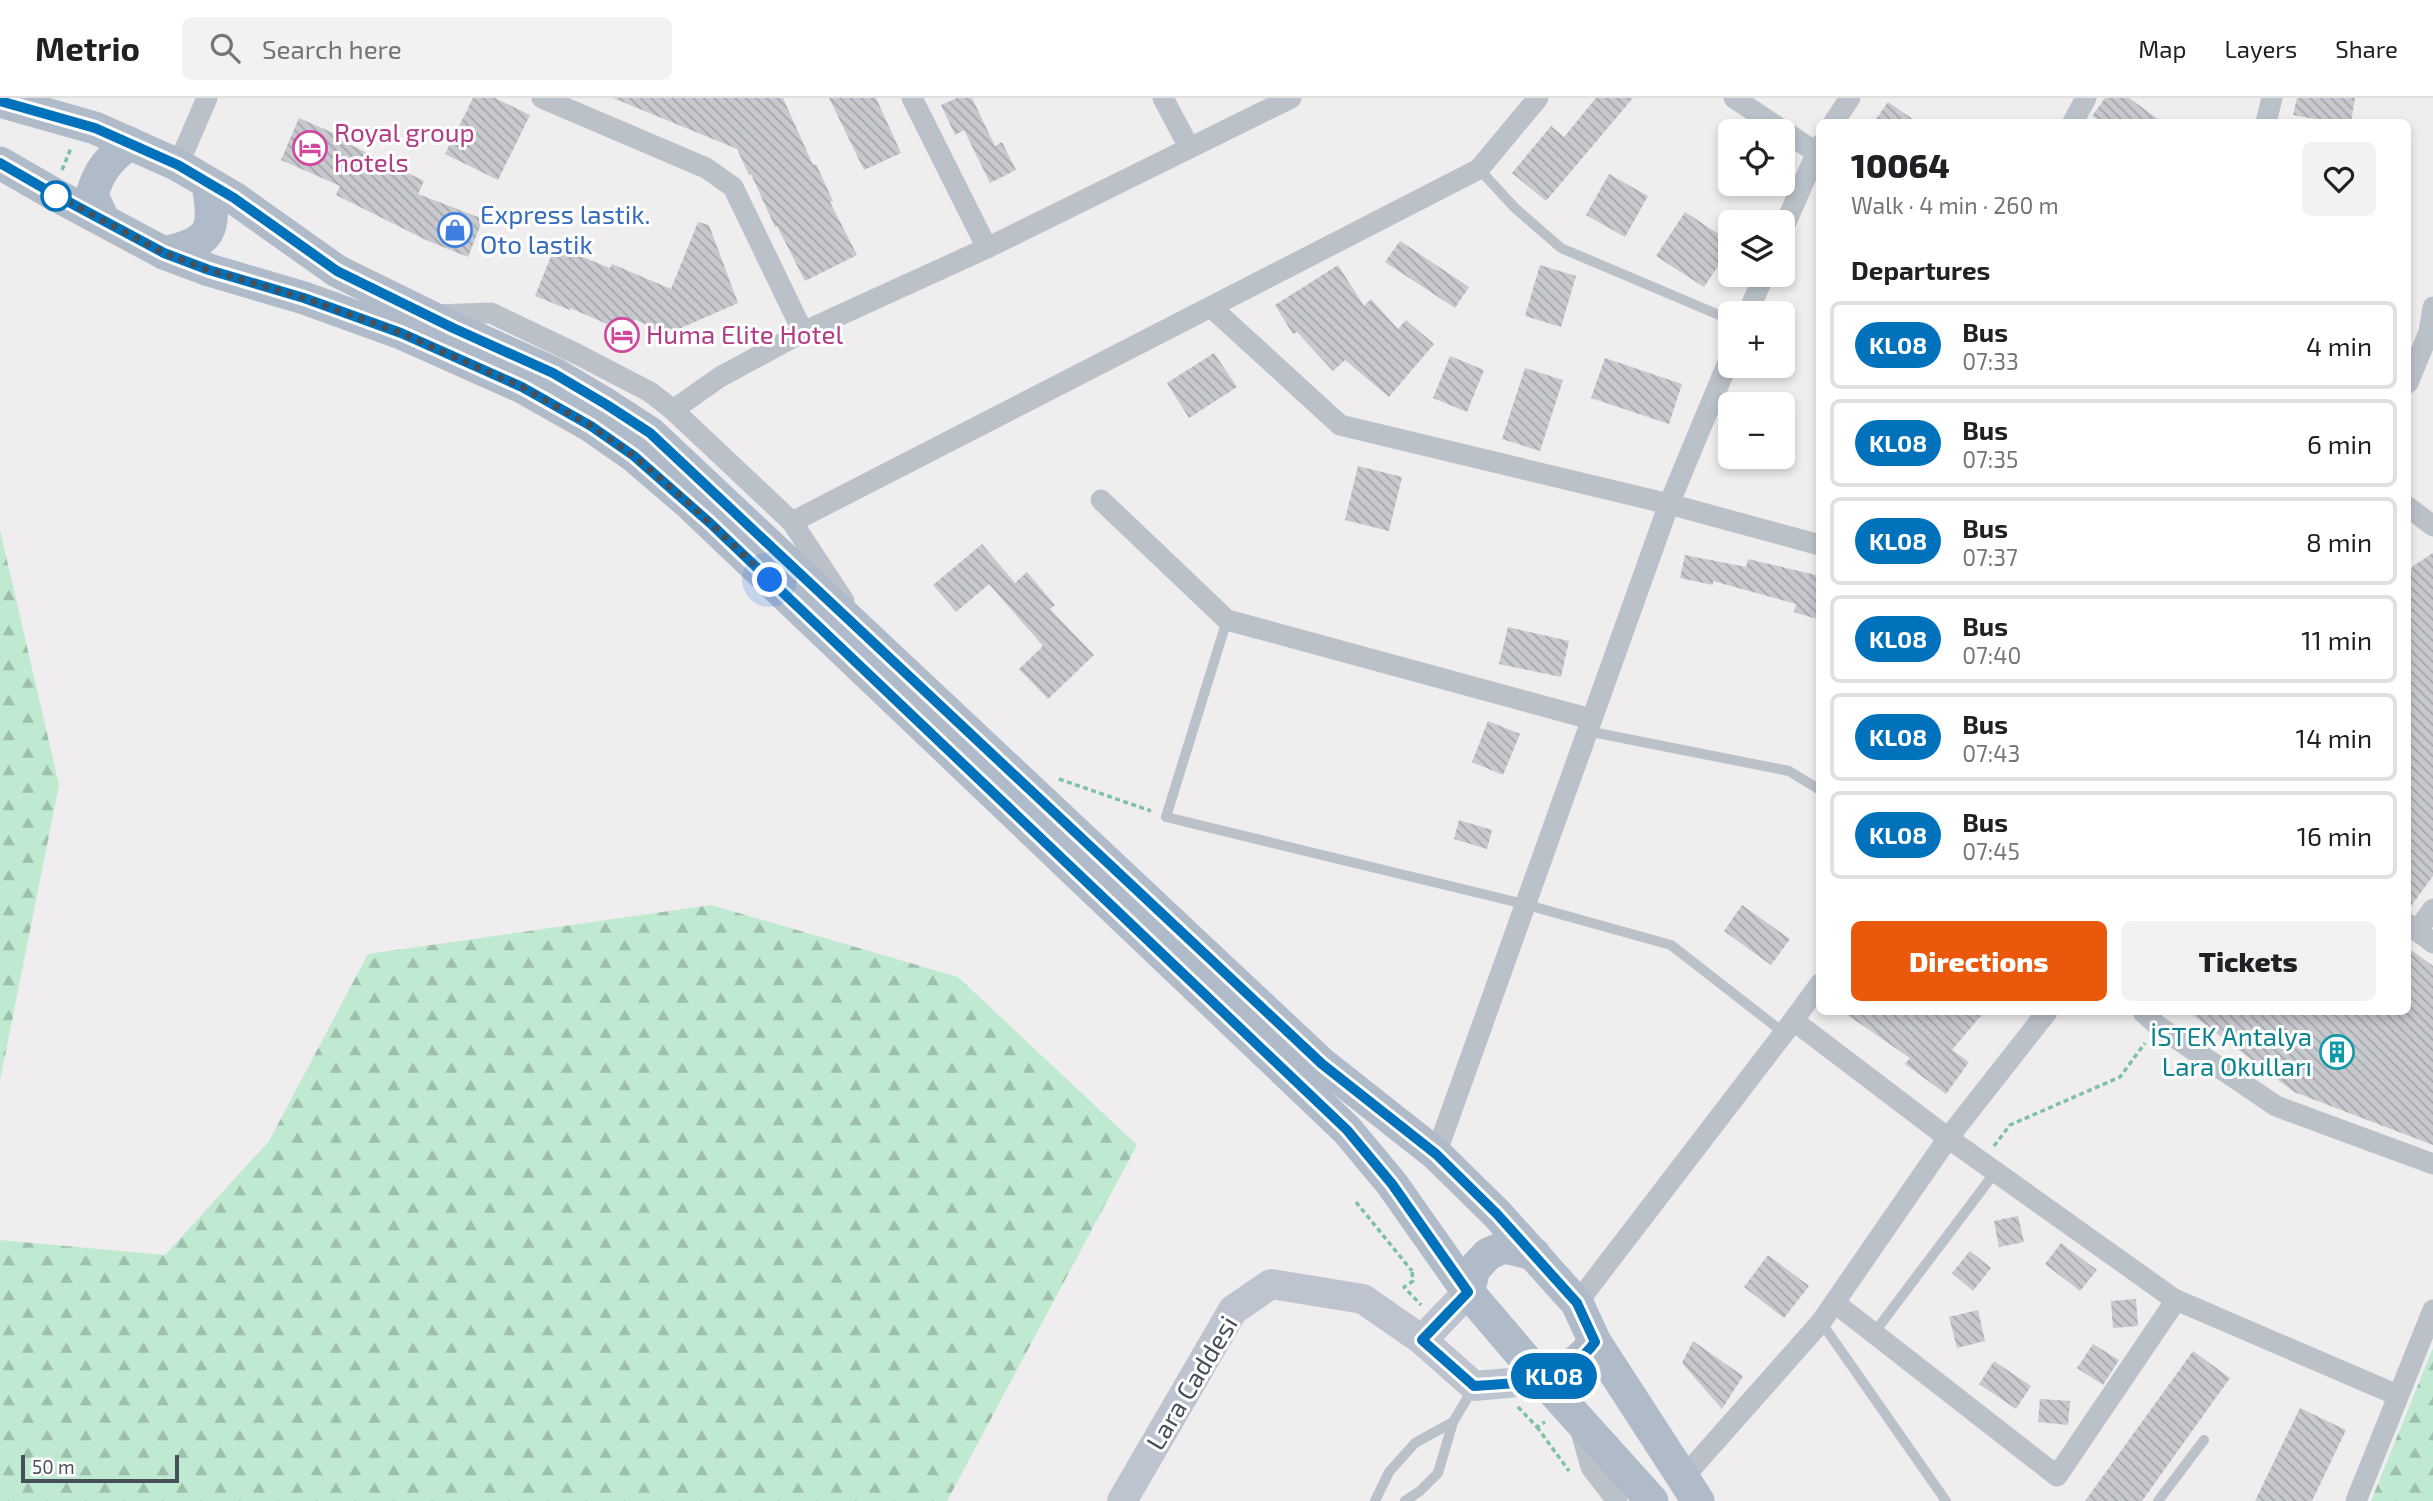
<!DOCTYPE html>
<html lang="en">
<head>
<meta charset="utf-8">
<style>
	body { margin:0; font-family:"Exo 2",sans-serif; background:#f2f2f2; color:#202124; height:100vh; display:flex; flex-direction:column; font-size:26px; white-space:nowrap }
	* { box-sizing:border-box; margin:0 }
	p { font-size:23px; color:#757577 }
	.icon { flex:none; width:38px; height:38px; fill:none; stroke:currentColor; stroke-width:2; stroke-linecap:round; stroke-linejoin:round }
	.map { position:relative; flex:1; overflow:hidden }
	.drawer { position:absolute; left:1816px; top:21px; width:595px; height:896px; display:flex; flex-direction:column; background:#fff; border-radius:10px; box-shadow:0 4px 10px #0003 }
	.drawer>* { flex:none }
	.badge { padding:0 14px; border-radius:23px; font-size:24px; line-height:46px }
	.fabs { position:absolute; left:1718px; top:21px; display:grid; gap:14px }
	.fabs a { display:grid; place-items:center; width:77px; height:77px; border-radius:10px; background:#fff; box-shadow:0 4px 10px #0003; font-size:35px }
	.scale { position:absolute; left:21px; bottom:18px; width:158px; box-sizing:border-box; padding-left:7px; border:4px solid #474f58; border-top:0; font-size:19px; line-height:24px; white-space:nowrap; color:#474f58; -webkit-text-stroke:5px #fff; paint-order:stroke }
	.you { position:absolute; width:35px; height:35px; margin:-18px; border:5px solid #fff; border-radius:50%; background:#1a73e8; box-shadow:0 0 0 10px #1a73e833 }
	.map>.badge { position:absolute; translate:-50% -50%; box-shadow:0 0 0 4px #fff }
	h2 { padding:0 35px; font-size:26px; line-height:63px }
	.round { display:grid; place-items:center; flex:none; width:74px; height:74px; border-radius:10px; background:#f2f2f2 }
	.head { display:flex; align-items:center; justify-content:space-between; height:119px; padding:0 35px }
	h1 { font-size:33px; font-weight:800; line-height:52px }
	.action { display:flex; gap:14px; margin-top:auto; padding:14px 35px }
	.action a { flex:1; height:80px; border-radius:10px; background:#ea580c; color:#fff; font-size:28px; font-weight:800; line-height:80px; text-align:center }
	.action a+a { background:#f2f2f2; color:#202124 }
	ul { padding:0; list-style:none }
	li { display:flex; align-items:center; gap:21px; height:88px; margin:0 14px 10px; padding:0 21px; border:4px solid #e0e0e0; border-radius:10px }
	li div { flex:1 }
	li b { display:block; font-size:26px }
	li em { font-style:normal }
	li .badge { min-width:77px; font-weight:700; text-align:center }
	header { display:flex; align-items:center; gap:42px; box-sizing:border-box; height:98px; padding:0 35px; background:#fff; border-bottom:2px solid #e0e0e0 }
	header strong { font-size:33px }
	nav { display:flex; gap:38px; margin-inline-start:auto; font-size:24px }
	.search { width:490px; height:63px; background:#f2f2f2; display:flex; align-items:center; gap:18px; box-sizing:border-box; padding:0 24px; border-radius:10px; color:#757577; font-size:26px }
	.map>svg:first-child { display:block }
	.forest { fill:url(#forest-firs) }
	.building { fill:url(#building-back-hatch) }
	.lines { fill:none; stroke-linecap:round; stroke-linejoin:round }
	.path { stroke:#7cc2a3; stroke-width:3.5; stroke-dasharray:5 3.5; stroke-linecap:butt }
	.lane { stroke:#bac1c8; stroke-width:10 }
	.street { stroke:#bac1c8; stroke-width:21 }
	.secondary { stroke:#bdc4cf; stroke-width:30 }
	.primary { stroke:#b0bbc9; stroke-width:33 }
	.line-casing { stroke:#fff; stroke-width:16 }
	.line { stroke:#0072bc; stroke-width:10 }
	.walk { stroke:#474f58; stroke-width:7; stroke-dasharray:0 12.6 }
	.stop-dot { fill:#fff; stroke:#0072bc; stroke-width:3.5 }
	.labels { text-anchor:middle; stroke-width:6; stroke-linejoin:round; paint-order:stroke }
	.hotel-label { font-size:26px; fill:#b23c85; stroke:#fff; text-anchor:start }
	.shop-label { font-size:26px; fill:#366cbe; stroke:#fff; text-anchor:start }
	.culture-label { font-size:26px; fill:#0d838f; stroke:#fff; text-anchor:end }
	.street-label { font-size:26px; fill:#474f58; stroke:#fff }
</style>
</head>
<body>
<header>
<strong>Metrio</strong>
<div class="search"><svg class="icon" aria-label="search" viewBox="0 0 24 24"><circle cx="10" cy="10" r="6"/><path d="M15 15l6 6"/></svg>Search here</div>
<nav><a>Map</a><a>Layers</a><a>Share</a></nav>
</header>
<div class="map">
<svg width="2433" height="1403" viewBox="0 0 2433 1403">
	<defs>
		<pattern id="forest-firs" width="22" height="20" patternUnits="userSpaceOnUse" patternTransform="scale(1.75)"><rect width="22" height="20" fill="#c0e9d2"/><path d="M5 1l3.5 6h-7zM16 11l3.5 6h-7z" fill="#9ebfad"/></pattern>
		<pattern id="building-back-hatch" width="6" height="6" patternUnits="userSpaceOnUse" patternTransform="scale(1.75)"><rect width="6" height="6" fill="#c7c9cf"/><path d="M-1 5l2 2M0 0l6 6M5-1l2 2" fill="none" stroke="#a3a6ab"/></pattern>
	</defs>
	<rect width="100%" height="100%" fill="#efeded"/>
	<g class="forest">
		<path d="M 0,432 L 59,687 L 0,983 Z"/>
		<path d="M 711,807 L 958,879 L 1137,1047 L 947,1403 L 0,1403 L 0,1142 L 165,1157 L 269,1043 L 368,856 Z"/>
		<path d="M 2433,1250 L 2433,1403 L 2371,1403 Z"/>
	</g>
	<g class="building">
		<path d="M 473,0 L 495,0 L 530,17 L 498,82 L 445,56 Z"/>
		<path d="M 613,0 L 783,0 L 813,67 L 816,66 L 833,103 L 830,104 L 857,157 L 805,183 L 777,128 L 775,129 L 751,76 L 749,77 L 737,51 Z"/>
		<path d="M 829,0 L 876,0 L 901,55 L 864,72 Z"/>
		<path d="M 957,0 L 972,0 L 995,48 L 1002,44 L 1016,72 L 990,85 L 964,32 L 955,37 L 941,7 Z"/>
		<path d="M 1596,0 L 1633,0 L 1546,103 L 1512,75 L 1551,28 L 1564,39 Z"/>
		<path d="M 2105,0 L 2129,0 L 2162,24 L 2101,24 L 2092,18 Z"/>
		<path d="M 2297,0 L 2355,0 L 2351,24 L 2332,24 L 2293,17 Z"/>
		<path d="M 1888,4 L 1917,24 L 1874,24 Z"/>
		<path d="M 299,20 L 340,38 L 339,41 L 424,83 L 418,96 L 483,121 L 468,159 L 428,143 L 336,97 L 340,88 L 281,62 Z"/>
		<path d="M 1609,76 L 1648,98 L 1625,139 L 1586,117 Z"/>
		<path d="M 1685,114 L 1731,144 L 1731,149 L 1704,189 L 1656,158 Z"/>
		<path d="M 698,124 L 709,127 L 738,205 L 665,237 L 635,221 L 628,235 L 570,210 L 570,212 L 535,198 L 555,148 L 610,170 L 612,166 L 671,191 Z"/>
		<path d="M 1400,143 L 1469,189 L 1455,210 L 1385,164 Z"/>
		<path d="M 1338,167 L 1364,208 L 1371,201 L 1398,231 L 1406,222 L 1434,246 L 1389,299 L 1345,262 L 1333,273 L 1297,234 L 1293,236 L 1275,207 Z"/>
		<path d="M 1540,167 L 1576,178 L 1561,229 L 1525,218 Z"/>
		<path d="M 1214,255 L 1237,289 L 1189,320 L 1167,285 Z"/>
		<path d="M 1450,258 L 1484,272 L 1467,314 L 1433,300 Z"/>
		<path d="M 1605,260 L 1682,286 L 1669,326 L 1591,300 Z"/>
		<path d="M 1525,270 L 1563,282 L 1540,353 L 1502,341 Z"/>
		<path d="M 1358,368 L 1402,379 L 1389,433 L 1345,422 Z"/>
		<path d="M 982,446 L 1015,485 L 1027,474 L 1055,507 L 1050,511 L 1094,557 L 1048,601 L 1019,571 L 1043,548 L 989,486 L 956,514 L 933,487 Z"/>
		<path d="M 2433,455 L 2433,778 L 2408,812 L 2408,478 L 2413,468 Z"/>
		<path d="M 1685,457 L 1746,469 L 1748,461 L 1820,478 L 1820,522 L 1794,514 L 1796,506 L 1713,483 L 1713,487 L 1680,480 Z"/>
		<path d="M 1508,529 L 1569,543 L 1561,579 L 1499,566 Z"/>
		<path d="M 1488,623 L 1520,636 L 1503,677 L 1472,664 Z"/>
		<path d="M 1459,722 L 1492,732 L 1487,751 L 1454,741 Z"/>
		<path d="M 1742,807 L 1790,841 L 1771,867 L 1724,833 Z"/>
		<path d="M 2408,850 L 2433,868 L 2433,1047 L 2294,994 L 2189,914 L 2408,914 Z"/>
		<path d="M 1843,914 L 1984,914 L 1952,952 L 1969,964 L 1946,996 L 1905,966 L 1910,960 Z"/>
		<path d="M 2018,1118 L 2024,1144 L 1999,1149 L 1994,1123 Z"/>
		<path d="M 2061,1145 L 2097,1172 L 2080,1193 L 2045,1166 Z"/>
		<path d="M 1970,1153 L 1991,1170 L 1973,1193 L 1952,1175 Z"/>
		<path d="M 1768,1157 L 1809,1188 L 1784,1220 L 1744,1189 Z"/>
		<path d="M 2136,1201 L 2138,1228 L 2113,1230 L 2111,1203 Z"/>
		<path d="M 1978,1212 L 1985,1243 L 1957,1250 L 1949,1219 Z"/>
		<path d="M 1693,1243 L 1743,1278 L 1722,1311 L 1682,1265 Z"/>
		<path d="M 2093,1246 L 2119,1262 L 2103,1287 L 2077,1270 Z"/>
		<path d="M 2193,1253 L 2230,1280 L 2142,1403 L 2085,1403 Z"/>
		<path d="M 1994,1263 L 2031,1288 L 2016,1311 L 1979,1286 Z"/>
		<path d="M 2040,1301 L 2070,1303 L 2068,1327 L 2038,1324 Z"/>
		<path d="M 2300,1310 L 2346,1332 L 2312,1403 L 2255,1403 Z"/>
	</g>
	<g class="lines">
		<g class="path">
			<path d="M 62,72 L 71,50"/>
			<path d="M 1059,681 L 1151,713"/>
			<path d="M 1994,1048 L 2010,1027 L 2120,979 L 2145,945"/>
			<path d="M 1356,1104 L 1412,1173"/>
			<path d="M 1412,1174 L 1413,1183 L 1404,1189 L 1421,1207"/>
			<path d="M 1518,1309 L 1537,1329 L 1545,1324"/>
			<path d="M 1537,1329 L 1569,1373"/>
		</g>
		<g class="lane">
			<path d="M 1479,71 L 1515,110 L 1561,150 L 1731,222"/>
			<path d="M 1227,522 L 1166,719 L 1524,806 L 1671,847 L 1784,935"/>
			<path d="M 1587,633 L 1789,673 L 1820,692"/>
			<path d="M 1821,1224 L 1946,1403"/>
			<path d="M 1874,1235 L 1996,1073"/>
			<path d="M 1375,1403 L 1389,1374 L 1415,1345 L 1453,1324"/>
			<path d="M 1405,1403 L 1420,1393 L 1438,1375 L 1453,1324 L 1474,1289"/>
			<path d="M 2158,1403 L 2204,1342"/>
		</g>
		<g class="street">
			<path d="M 542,0 L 706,70 L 733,89 L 803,234"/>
			<path d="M 912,0 L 987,150"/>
			<path d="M 1163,0 L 1189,49"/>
			<path d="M 1734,0 L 1820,57"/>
			<path d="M 1834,24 L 1850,0"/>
			<path d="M 2073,24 L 2086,0"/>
			<path d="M 2266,24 L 2272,0"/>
			<path d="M 178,67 L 207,0"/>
			<path d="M 1783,131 L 1820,47"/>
			<path d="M 1212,210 L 1340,327 L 1669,406 L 1820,447"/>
			<path d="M 1748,215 L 1764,177"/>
			<path d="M 435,217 L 491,215 L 577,256 L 650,294 L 673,312 L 792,424 L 844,503"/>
			<path d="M 2408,285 L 2429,234 L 2433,209"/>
			<path d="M 673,312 L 720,279 L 803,234 L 987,150 L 1291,0"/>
			<path d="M 1101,402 L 1227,522 L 1591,621"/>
			<path d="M 2408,409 L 2433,428"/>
			<path d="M 792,424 L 1479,71 L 1538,0"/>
			<path d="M 2408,826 L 2433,845"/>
			<path d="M 2417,833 L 2433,811"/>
			<path d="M 2143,914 L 2158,928 L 2276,1008 L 2433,1066"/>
			<path d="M 1794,923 L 1948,1040 L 2174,1201 L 2397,1297"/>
			<path d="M 1436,1056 L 1669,406 L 1731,257"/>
			<path d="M 1577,1205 L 1784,935 L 1820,886"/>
			<path d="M 1835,1205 L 2057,1378 L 2176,1202"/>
			<path d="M 1580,1330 L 1591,1369 L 1617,1403"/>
			<path d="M 1682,1381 L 1821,1224 L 1948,1040 L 2047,914"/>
			<path d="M 2356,1403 L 2433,1212"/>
		</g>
		<g class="secondary">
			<path d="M 1422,1242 L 1468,1194"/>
			<path d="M 1122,1403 L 1233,1212 L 1271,1186 L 1363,1201 L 1422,1242 L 1474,1288 L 1543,1282"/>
		</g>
		<g class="primary">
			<path d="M 0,3 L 95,30 L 178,67 L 234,100 L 337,173 L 453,230 L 553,275 L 607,307 L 650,335 L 1322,966 L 1436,1056 L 1497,1116 L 1577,1205 L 1595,1244 L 1698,1403"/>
			<path d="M 0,65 L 52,95 L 164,155 L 209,172 L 304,200 L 401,235 L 522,289 L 591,328 L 634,358 L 690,406 L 1347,1032 L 1392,1086 L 1468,1194 L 1543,1282 L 1652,1403"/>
			<path d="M 103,121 L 92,97 C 99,71 109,62 129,45"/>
			<path d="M 164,155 C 213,144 216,132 208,86"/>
			<path d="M 1468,1194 L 1474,1171 L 1488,1156 L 1504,1149 L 1534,1156"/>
			<path d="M 1543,1282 C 1564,1274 1581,1263 1595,1244"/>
		</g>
	</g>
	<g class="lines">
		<g class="line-casing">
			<path id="line" d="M 0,3 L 95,30 L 178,67 L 234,100 L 337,173 L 453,230 L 553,275 L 607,307 L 650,335 L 1322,966 L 1436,1056 L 1497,1116 L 1577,1205 L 1595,1244 C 1563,1288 1522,1284 1474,1288 L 1422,1242 L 1468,1194 L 1392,1086 L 1347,1032 L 710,425 L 634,358 L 591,328 L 522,289 L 401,235 L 304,200 L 209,172 L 164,155 L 52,95 L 0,65"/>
		</g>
		<use href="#line" class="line"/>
		<path class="walk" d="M 56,98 L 52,95 L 164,155 L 209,172 L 304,200 L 401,235 L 522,289 L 591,328 L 634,358 L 690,406 L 770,482"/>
	</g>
	<defs>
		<g id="hotel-ring" transform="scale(1.75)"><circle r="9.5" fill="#fff" stroke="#d1479c" stroke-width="1.5"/><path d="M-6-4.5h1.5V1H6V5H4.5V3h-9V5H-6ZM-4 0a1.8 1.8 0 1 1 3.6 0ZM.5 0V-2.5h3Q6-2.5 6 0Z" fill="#d1479c"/></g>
		<g id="shop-ring" transform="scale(1.75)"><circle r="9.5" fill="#fff" stroke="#3f7fe0" stroke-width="1.5"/><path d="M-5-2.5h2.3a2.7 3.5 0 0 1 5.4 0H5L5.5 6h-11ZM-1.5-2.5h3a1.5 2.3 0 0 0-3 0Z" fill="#3f7fe0"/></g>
		<g id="building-ring" transform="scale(1.75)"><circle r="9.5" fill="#fff" stroke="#0f9aa8" stroke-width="1.5"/><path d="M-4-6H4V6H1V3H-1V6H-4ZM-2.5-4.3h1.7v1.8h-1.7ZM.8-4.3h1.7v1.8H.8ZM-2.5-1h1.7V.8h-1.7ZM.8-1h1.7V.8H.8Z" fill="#0f9aa8"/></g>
	</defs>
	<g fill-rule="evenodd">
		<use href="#hotel-ring" x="310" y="50"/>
		<use href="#shop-ring" x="455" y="132"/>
		<use href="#hotel-ring" x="622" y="237"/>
		<use href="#building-ring" x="2337" y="954"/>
	</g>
	<circle class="stop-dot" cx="56" cy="98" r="14"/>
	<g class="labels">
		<g class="hotel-label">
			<text x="334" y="44">Royal group<tspan x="334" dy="30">hotels</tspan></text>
			<text x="646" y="246">Huma Elite Hotel</text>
		</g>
		<g class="shop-label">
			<text x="480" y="126">Express lastik.<tspan x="480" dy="30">Oto lastik</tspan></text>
		</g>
		<g class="culture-label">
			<text x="2312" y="948">İSTEK Antalya<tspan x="2312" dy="30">Lara Okulları</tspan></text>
		</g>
		<g class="street-label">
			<text transform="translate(1192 1285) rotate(-59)" y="9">Lara Caddesi</text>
		</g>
	</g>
</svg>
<div class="fabs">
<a><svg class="icon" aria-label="locate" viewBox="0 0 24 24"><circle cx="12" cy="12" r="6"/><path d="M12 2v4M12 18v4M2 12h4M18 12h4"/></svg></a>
<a><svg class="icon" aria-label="layers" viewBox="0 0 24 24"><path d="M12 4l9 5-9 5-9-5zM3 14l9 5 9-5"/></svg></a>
<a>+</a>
<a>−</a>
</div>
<div class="scale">50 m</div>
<div class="you" style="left:770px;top:482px"></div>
<b class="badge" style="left:1554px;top:1278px;background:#0072bc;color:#fff">KL08</b>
<section class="drawer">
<div class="head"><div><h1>10064</h1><p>Walk · 4 min · 260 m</p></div><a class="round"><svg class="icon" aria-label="heart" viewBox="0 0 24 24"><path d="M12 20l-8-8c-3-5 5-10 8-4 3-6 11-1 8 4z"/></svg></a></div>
<h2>Departures</h2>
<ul>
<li><span class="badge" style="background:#0072bc;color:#fff">KL08</span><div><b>Bus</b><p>07:33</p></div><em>4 min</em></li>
<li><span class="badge" style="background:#0072bc;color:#fff">KL08</span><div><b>Bus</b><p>07:35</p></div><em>6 min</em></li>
<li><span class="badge" style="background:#0072bc;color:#fff">KL08</span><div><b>Bus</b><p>07:37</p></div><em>8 min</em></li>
<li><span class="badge" style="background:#0072bc;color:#fff">KL08</span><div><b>Bus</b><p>07:40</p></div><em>11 min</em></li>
<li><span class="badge" style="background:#0072bc;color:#fff">KL08</span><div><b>Bus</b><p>07:43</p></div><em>14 min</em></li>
<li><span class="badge" style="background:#0072bc;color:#fff">KL08</span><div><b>Bus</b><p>07:45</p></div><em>16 min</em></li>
</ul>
<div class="action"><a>Directions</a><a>Tickets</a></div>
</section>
</div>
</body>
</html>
